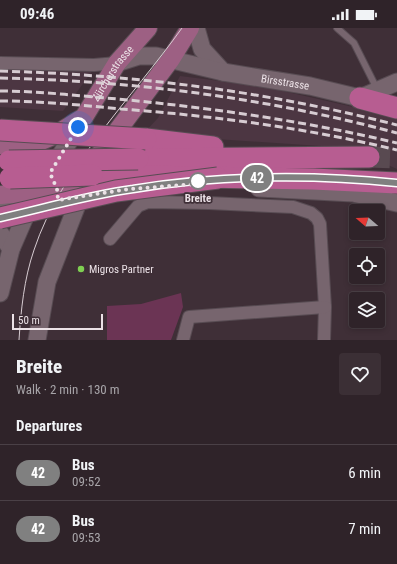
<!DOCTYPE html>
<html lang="en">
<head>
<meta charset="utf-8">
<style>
	body { margin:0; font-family:"Roboto Condensed",sans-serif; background:#3b2f35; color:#f1f3f6; height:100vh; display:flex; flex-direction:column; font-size:15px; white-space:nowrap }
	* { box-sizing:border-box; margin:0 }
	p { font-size:13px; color:#a7a4a8 }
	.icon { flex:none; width:22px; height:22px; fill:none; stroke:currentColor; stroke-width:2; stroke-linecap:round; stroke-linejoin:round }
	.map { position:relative; height:312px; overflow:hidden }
	.drawer { display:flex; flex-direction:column; background:#2f2329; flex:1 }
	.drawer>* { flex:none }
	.badge { padding:0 8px; border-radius:13px; font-size:14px; line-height:26px }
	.needle { width:26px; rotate:289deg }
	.buttons { position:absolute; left:349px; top:176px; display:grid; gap:8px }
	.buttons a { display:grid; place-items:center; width:36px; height:36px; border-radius:4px; background:#2f2329; box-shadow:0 2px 6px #0003,0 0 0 1px #4a4046; font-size:20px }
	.scale { position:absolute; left:12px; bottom:10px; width:91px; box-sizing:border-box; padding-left:4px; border:2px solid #ebe1e6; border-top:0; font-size:11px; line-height:14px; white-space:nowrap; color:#ebe1e6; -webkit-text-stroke:3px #3f2f37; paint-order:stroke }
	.you { position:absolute; width:20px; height:20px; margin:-10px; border:3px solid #fff; border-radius:50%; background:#1a73e8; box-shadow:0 0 0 6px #1a73e833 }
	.map>.badge { position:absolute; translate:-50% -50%; box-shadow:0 0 0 2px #fff }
	h2 { padding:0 16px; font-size:15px; line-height:36px }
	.round { display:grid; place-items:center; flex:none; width:42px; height:42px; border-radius:4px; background:#3b2f35 }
	.headline { display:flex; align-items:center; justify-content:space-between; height:68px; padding:0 16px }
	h1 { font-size:19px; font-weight:800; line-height:30px }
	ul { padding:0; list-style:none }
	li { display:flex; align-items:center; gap:12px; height:56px; padding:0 16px; border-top:1px solid #4a4046 }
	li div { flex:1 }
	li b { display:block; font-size:15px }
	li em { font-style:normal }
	li .badge { min-width:44px; font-weight:700; text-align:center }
	.status { display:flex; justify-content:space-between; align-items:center; height:28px; padding:0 20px; background:#2f2329; direction:ltr }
	.status svg { height:11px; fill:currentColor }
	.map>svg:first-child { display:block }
	.built { fill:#4c3642 }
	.green { fill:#6b3454 }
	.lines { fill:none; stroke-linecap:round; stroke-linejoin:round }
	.highway-tunnel { stroke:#594a51; stroke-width:21; stroke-dasharray:21 10; stroke-linecap:butt }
	.lane-casing { stroke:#584c53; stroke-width:8 }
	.street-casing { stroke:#584c53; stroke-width:14 }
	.secondary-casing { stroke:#584c53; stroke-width:19 }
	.primary-casing { stroke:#584c53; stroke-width:20 }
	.highway-casing { stroke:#584c53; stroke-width:23 }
	.lane { stroke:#77656e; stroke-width:6 }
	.street { stroke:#77656e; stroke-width:12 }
	.secondary { stroke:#77656e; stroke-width:17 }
	.primary { stroke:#9d6083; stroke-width:18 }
	.highway { stroke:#b75d91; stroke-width:21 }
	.tram { stroke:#d7ccd2; stroke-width:1 }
	.rail { stroke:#d7ccd2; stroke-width:3; stroke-dasharray:8 4; stroke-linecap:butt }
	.highway-bridge-casing { stroke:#584c53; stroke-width:23; stroke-linecap:butt }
	.highway-bridge { stroke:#b75d91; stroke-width:21 }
	.line-casing { stroke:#fff; stroke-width:9 }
	.line { stroke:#808080; stroke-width:6 }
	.walk { stroke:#ebe1e6; stroke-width:4; stroke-dasharray:0 7.2 }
	.stop-dot { fill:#fff; stroke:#808080; stroke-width:2 }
	.poi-dot { fill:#7fd052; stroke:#3f2f37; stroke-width:1.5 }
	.labels { text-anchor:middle; stroke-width:3.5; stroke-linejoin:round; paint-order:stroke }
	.street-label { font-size:11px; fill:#ebe1e6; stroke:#3f2f37 }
	.stop-label { font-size:11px; font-weight:bold; fill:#ebe1e6; stroke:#3f2f37 }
	.poi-label { font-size:11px; fill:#ebe1e6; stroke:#3f2f37; text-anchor:start }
</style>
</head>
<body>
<div class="status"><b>09:46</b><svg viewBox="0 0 49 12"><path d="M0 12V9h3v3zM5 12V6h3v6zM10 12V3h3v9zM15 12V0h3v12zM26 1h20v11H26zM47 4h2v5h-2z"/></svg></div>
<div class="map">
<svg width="397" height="312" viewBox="0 0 397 312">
	<rect width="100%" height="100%" fill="#3f2f37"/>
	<g class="built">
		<path d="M 0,37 L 93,42 L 63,83 L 0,79 Z"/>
		<path d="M 180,48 L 261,58 L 397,89 L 397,141 L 350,120 L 143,106 L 158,90 Z"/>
	</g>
	<path class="green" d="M 181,265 L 183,279 L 171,312 L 107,312 L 107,278 L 141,276 Z"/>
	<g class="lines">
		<path class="highway-tunnel" d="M 369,129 L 397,130"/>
		<g class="lane-casing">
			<path id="lane" d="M 337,0 L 354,15 L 377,61"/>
		</g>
		<g class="street-casing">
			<g id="street">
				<path d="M 0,35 L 94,37 L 117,35"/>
				<path d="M 110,211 L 138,178 L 148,174 L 209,175 L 293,179 L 311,185 L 317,190 L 320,196 L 325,279 L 324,312"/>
				<path d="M 183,312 L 189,289 L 325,279"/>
			</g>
		</g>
		<g class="secondary-casing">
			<g id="secondary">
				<path d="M 196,0 L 202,21 L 223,44"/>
				<path id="s1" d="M 117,35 L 139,28 L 156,28 L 223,44 L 310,58 L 360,70 L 397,54"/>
				<path d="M 52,141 L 79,97"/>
				<path d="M 259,160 L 353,165 L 397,175"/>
				<path d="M 0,178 L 28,177"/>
				<path d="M 0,205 L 11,221"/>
				<path d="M 0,265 L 11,221 L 31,175"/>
				<path d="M 37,312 L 47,254 L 93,136"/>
			</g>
		</g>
		<g class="primary-casing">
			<g id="primary">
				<path id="s2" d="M 0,117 L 39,114 L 55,107 L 84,89 L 117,35 L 148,0"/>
				<path d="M 0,167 C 18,165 38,165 56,161 C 71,158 83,144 94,134 L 171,31 L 190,0"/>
			</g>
		</g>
		<g class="highway-casing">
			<g id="highway">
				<path d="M 360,70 L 397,80"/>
				<path d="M 146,111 L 213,119"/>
				<path d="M 138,131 L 369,129"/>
				<path d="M 92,147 L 313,151 L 397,155"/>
			</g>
		</g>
		<use href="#lane" class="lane"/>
		<use href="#street" class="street"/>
		<use href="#secondary" class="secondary"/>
		<use href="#primary" class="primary"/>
		<use href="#highway" class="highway"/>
		<path class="tram" d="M 19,312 C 21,282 24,251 34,222 C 61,140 132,70 182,0"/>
		<g class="rail">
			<path d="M 0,43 C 136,47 265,63 397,97"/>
			<path d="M 0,50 C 135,53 267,70 397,105"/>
			<path d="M 0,63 C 39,63 79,68 118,71 C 212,80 305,93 397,115"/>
			<path d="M 0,73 C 40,73 81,77 121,81 C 214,88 307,100 397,122"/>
		</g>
		<g class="highway-bridge-casing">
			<g id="highway-bridge">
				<path d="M 0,102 L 146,111"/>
				<path d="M 9,133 L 138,131"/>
				<path d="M 10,150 L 92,147"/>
				<path d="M 0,190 L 116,163 L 218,150"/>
			</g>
		</g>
		<use href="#highway-bridge" class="highway-bridge"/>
	</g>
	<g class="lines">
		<g class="line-casing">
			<path id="line" d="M 0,190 C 44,180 89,167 133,161 C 218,147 312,146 397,155"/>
		</g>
		<use href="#line" class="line"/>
		<path class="walk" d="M 78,99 L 50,145 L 57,161 L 58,172 L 129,161 L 198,156 L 198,153"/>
	</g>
	<circle class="stop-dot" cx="198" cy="153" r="8"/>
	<circle class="poi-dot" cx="81" cy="241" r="4"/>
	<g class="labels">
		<g class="street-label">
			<text dy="4" stroke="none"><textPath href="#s2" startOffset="143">Zürcherstrasse</textPath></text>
			<text dy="4" stroke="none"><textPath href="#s1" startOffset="172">Birsstrasse</textPath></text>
		</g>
		<g class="stop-label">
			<text x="198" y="174">Breite</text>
		</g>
		<g class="poi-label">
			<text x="89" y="245">Migros Partner</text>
		</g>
	</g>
</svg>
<div class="buttons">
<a><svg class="needle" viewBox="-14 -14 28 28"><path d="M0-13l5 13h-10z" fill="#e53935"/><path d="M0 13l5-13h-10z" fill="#a7a4a8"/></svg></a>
<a><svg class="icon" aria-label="locate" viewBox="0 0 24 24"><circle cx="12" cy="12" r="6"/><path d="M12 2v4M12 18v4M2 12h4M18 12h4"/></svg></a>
<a><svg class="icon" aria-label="layers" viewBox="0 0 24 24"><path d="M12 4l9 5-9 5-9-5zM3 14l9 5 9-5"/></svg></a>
</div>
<div class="scale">50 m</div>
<div class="you" style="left:78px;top:99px"></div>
<b class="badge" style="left:257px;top:150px;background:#808080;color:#fff">42</b>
</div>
<section class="drawer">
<div class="headline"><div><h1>Breite</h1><p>Walk · 2 min · 130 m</p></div><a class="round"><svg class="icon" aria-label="heart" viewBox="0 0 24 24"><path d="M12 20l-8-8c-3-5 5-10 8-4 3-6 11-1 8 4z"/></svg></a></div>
<h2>Departures</h2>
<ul>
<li><span class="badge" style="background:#808080;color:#fff">42</span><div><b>Bus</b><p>09:52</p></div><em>6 min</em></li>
<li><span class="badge" style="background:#808080;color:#fff">42</span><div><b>Bus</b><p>09:53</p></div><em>7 min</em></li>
</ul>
</section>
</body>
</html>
